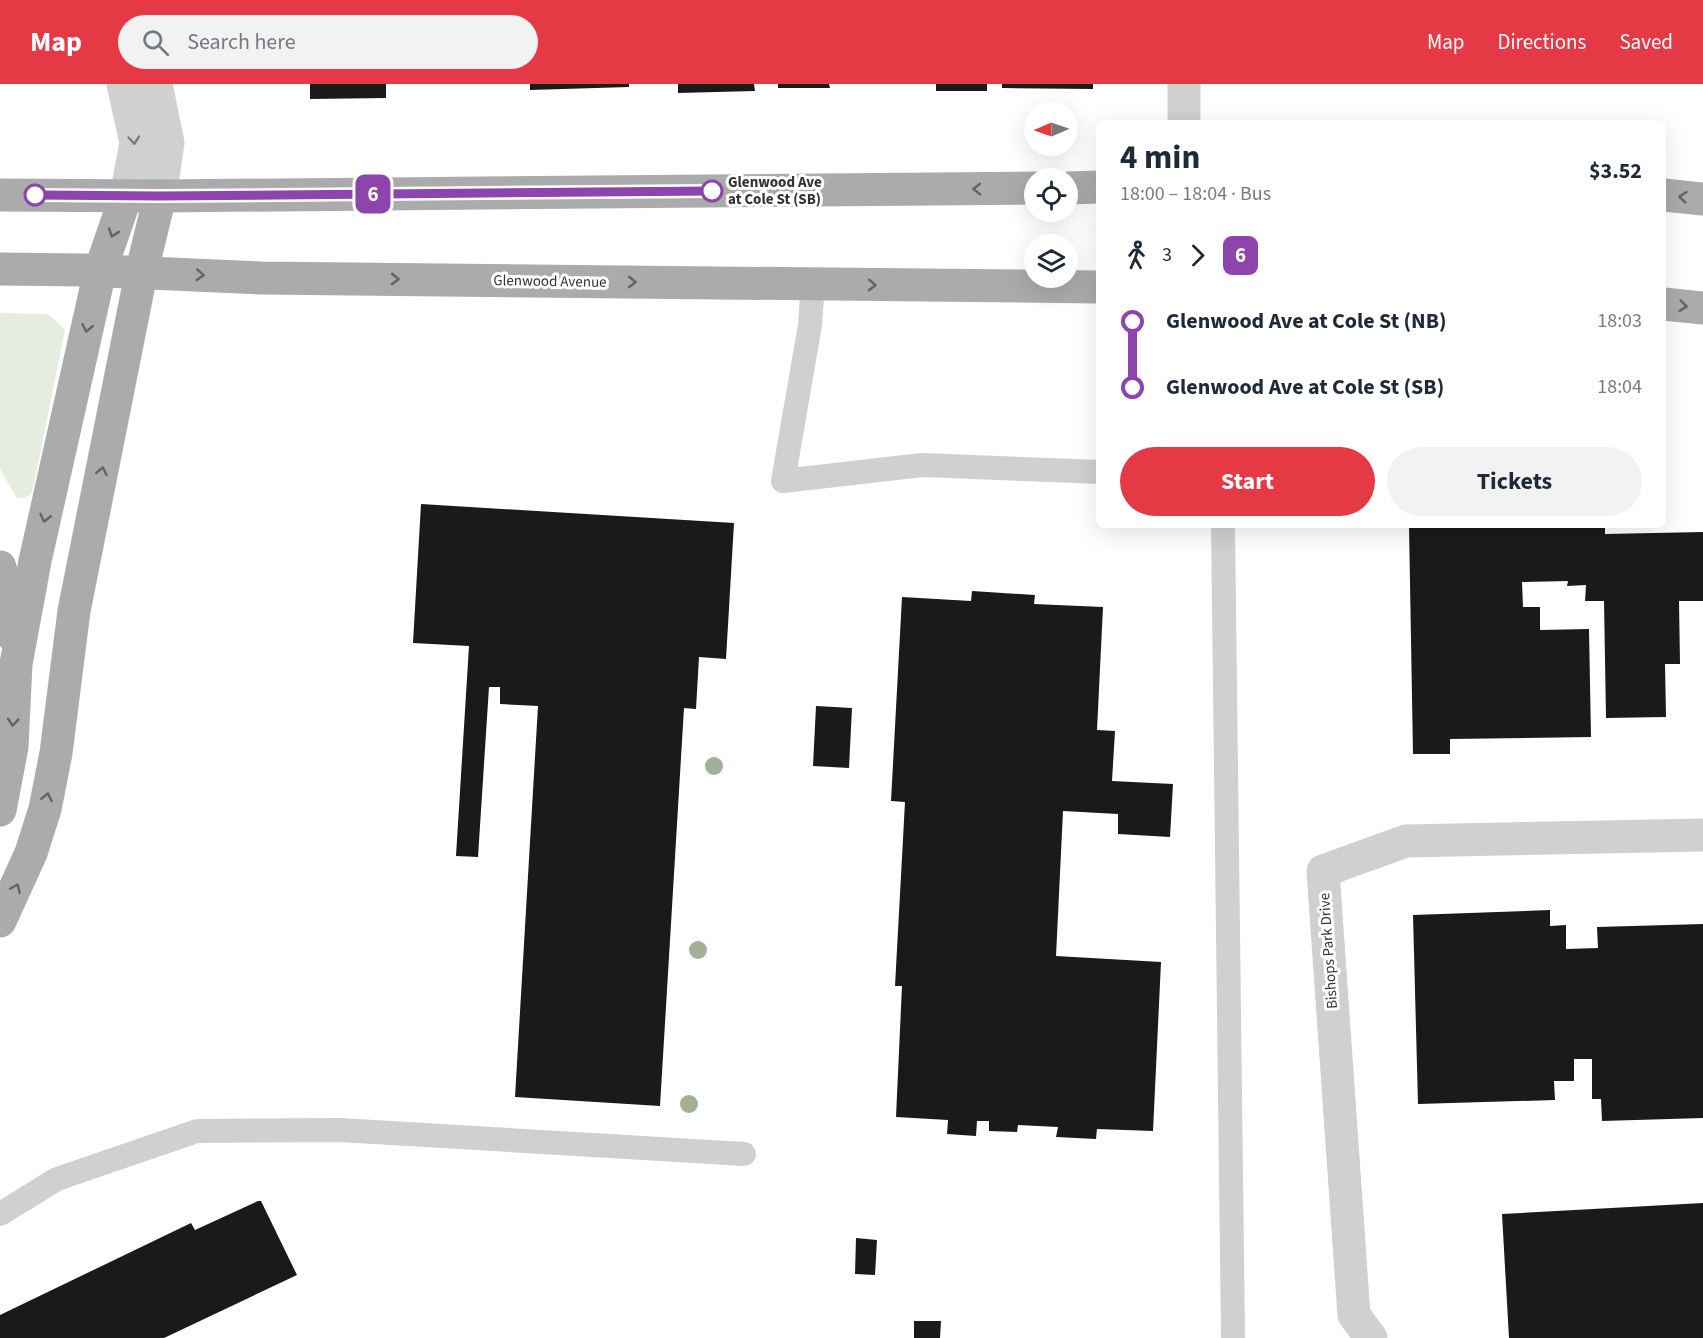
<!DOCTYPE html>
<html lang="en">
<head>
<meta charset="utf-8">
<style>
	body { margin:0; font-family:"Source Sans 3",sans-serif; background:#f2f2f3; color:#1f2937; height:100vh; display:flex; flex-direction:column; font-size:22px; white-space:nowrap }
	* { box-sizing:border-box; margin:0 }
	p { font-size:20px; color:#747a83 }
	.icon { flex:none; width:33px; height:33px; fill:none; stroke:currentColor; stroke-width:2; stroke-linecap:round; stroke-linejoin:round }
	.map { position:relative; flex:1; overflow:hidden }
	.side { position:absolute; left:1096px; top:36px; width:570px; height:408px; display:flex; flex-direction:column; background:#fff; border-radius:9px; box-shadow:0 6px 24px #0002 }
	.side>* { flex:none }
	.badge { padding:0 12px; border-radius:9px; font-size:21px; line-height:39px }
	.needle { width:39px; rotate:268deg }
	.tools { position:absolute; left:1024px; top:18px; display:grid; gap:12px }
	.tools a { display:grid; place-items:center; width:54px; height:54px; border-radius:50%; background:#fff; box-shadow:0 6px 24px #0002; font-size:30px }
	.map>.badge { position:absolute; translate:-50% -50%; box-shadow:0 0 0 3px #fff }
	.legs { display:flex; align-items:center; gap:9px; height:66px; padding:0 24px; font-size:20px }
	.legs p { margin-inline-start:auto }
	.headline { display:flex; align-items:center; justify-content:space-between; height:102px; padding:0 24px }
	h1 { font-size:33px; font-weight:700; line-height:45px }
	.action { display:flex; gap:12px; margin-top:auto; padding:12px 24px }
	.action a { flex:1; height:69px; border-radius:36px; background:#e63946; color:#fff; font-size:24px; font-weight:700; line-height:69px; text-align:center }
	.action a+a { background:#f2f2f3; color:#1f2937 }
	ul { padding:0 24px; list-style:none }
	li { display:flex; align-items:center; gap:21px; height:66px; font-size:22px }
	li i { display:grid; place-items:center; width:9px; height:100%; margin:0 8px; background:currentColor }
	li i::after { content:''; width:15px; height:15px; margin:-8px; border:4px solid; border-radius:50%; background:#fff }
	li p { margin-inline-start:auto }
	li:first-child i { background:linear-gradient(#0000 50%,currentColor 0) }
	li:last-child i { background:linear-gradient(currentColor 50%,#0000 0) }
	header { display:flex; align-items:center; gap:36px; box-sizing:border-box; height:84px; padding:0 30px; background:#e63946; color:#fff }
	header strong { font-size:28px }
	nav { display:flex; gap:33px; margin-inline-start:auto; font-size:21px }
	.search { width:420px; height:54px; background:#f2f2f3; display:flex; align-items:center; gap:15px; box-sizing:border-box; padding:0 21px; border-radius:33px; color:#747a83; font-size:22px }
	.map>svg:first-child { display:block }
	.green { fill:#e6ecdf }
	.building { fill:#1a1a1a }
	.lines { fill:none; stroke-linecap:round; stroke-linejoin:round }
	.lane { stroke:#d0d0d0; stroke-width:24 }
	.street { stroke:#d0d0d0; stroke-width:33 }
	.primary { stroke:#ababab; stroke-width:33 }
	.tree { fill:#a2b095 }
	.oneway { stroke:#7a7a7a }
	.oneway2 { stroke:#636363 }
	.line-1-casing { stroke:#fff; stroke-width:14 }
	.line-1 { stroke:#8e44ad; stroke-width:9 }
	.stop-1-dot { fill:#fff; stroke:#8e44ad; stroke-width:3 }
	.labels { text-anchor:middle; stroke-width:6; stroke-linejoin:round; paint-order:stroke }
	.stop-label { font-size:15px; font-weight:bold; fill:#333; stroke:#fff; text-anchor:start }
	.street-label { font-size:15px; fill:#333; stroke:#fff }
</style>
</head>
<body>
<header>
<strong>Map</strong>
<div class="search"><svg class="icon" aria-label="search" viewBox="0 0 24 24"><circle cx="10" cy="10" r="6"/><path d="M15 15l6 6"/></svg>Search here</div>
<nav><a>Map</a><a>Directions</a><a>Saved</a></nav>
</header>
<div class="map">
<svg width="1703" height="1254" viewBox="0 0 1703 1254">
	<rect width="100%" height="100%" fill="#fff"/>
	<path class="green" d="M 0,229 L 46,230 L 52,233 L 65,246 L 34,400 L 31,410 L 25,414 L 17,414 L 0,385 Z"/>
	<g class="building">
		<path d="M 310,0 L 386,0 L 386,14 L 310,15 Z"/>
		<path d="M 530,0 L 629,0 L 629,3 L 530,6 Z"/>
		<path d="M 678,0 L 754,0 L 755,7 L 678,9 Z"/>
		<path d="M 778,0 L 829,0 L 830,4 L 778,4 Z"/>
		<rect x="936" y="0" width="51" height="7"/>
		<path d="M 1002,0 L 1093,0 L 1093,5 L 1002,4 Z"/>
		<path d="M 421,420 L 734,439 L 726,575 L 699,573 L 696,625 L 684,624 L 660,1022 L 515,1013 L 538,622 L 500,620 L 500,603 L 489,603 L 478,773 L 456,772 L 469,562 L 413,559 Z"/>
		<path d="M 1409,441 L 1605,441 L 1605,450 L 1703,448 L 1703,517 L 1679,517 L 1680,580 L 1665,580 L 1666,633 L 1606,634 L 1604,517 L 1585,517 L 1586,501 L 1567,502 L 1568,497 L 1522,498 L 1523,523 L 1540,523 L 1540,546 L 1589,545 L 1591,653 L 1450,655 L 1450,670 L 1413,670 Z"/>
		<path d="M 972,507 L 1035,511 L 1034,520 L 1103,523 L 1097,646 L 1115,647 L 1112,697 L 1173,700 L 1170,753 L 1118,750 L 1118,730 L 1063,727 L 1056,872 L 1161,878 L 1153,1047 L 1097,1045 L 1096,1055 L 1056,1053 L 1058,1043 L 1018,1041 L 1017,1048 L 989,1047 L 989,1037 L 977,1037 L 976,1052 L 947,1050 L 948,1036 L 896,1033 L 902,902 L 895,902 L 905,718 L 891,717 L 902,513 L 971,517 Z"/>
		<path d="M 816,622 L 852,624 L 849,684 L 813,682 Z"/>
		<path d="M 1550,826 L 1550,842 L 1566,841 L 1566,865 L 1598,864 L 1597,843 L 1703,840 L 1703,1034 L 1602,1037 L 1601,1015 L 1592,1015 L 1592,975 L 1574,975 L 1574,997 L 1554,997 L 1555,1016 L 1418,1020 L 1413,831 Z"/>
		<path d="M 258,1117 L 261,1117 L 297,1191 L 164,1254 L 0,1254 L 0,1231 L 191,1139 L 195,1146 Z"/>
		<path d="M 1703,1119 L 1703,1254 L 1509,1254 L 1502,1130 Z"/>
		<path d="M 856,1154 L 877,1156 L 875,1191 L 855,1190 Z"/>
		<path d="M 914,1237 L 941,1237 L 940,1254 L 914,1254 Z"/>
	</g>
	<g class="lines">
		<g class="lane">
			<path d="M 813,200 L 810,241 L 783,397 L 922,381 L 1100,388"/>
			<path d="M 1223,441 L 1233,1254"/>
			<path d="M 0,1130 L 57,1095 L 197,1047 L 340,1046 L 744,1070"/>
		</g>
		<g class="street">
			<path d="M 123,0 L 136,59 L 126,112"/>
			<path d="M 156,0 L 168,59 L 160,112"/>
			<path d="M 1184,0 L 1184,39"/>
			<path d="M 1371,1254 L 1354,1231 L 1323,787 L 1406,757 L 1703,751"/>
		</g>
		<g class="primary">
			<path d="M 1068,104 L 1100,103"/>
			<path d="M 0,111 L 160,112 L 1035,104"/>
			<path d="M 1664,111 L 1703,115"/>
			<path d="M 0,185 L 82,186 L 262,194 L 1100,203"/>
			<path d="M 1664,220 L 1703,224"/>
			<path d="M 0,483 L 6,510 L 12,551"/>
			<path d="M 0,726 L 12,663 L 16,580 L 35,477 L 100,187 L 126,112"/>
			<path d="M 0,837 L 31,769 L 45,725 L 56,669 L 74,527 L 141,190 L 160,112"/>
		</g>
	</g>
	<g class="tree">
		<circle cx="714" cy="682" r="9"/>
		<circle cx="698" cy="866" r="9"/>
		<circle cx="689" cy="1020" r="9"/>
	</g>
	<defs><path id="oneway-chevron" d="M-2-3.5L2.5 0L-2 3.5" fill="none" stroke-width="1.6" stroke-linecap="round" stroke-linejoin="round" transform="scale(1.5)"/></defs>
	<use class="oneway" href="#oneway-chevron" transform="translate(134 56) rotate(85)"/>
	<g class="oneway2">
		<use href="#oneway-chevron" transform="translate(977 105) rotate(179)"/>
		<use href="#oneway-chevron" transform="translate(1683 113) rotate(-174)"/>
		<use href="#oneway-chevron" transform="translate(113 149) rotate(109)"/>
		<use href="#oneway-chevron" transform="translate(200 191) rotate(3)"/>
		<use href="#oneway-chevron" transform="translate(395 195) rotate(1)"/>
		<use href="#oneway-chevron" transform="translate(632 198) rotate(1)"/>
		<use href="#oneway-chevron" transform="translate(872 201) rotate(1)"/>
		<use href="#oneway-chevron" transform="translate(1683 222) rotate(6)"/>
		<use href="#oneway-chevron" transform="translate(87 244) rotate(101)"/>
		<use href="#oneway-chevron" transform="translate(102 387) rotate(-79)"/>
		<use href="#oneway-chevron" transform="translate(45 434) rotate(103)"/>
		<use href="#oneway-chevron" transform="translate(13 638) rotate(94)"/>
		<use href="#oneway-chevron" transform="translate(47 713) rotate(-79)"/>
		<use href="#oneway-chevron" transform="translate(16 804) rotate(-67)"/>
	</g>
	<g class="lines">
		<g class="line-1-casing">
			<path id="line-1" d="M 35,111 L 160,112 L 712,107"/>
		</g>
		<use href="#line-1" class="line-1"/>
	</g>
	<g class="stop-1-dot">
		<circle cx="712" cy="107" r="10"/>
		<circle cx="35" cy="111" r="10"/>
	</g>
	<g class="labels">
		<g class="stop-label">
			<text x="728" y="103">Glenwood Ave<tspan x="728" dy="17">at Cole St (SB)</tspan></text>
		</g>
		<g class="street-label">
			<text transform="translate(550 197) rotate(1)" y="5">Glenwood Avenue</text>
			<text transform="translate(1328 867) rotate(-94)" y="5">Bishops Park Drive</text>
		</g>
	</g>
</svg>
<div class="tools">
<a><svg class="needle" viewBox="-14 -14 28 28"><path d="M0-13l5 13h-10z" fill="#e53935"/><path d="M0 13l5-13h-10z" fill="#747a83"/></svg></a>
<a><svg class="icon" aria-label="locate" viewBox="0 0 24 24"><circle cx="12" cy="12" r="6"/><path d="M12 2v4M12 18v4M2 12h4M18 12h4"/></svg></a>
<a><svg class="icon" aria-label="layers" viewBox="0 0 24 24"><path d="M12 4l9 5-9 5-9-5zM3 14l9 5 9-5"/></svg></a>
</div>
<b class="badge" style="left:373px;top:110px;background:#8e44ad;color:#fff">6</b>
<section class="side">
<div class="headline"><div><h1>4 min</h1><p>18:00 – 18:04 · Bus</p></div><b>$3.52</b></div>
<div class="legs"><svg class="icon" aria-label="walk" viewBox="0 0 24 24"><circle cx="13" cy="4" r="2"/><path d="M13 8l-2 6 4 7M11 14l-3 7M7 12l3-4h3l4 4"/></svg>3<svg class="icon" aria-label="forward" viewBox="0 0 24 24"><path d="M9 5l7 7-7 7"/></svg><b class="badge" style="background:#8e44ad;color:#fff">6</b></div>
<ul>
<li><i style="color:#8e44ad"></i><b>Glenwood Ave at Cole St (NB)</b><p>18:03</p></li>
<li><i style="color:#8e44ad"></i><b>Glenwood Ave at Cole St (SB)</b><p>18:04</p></li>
</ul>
<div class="action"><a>Start</a><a>Tickets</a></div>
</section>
</div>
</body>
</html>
